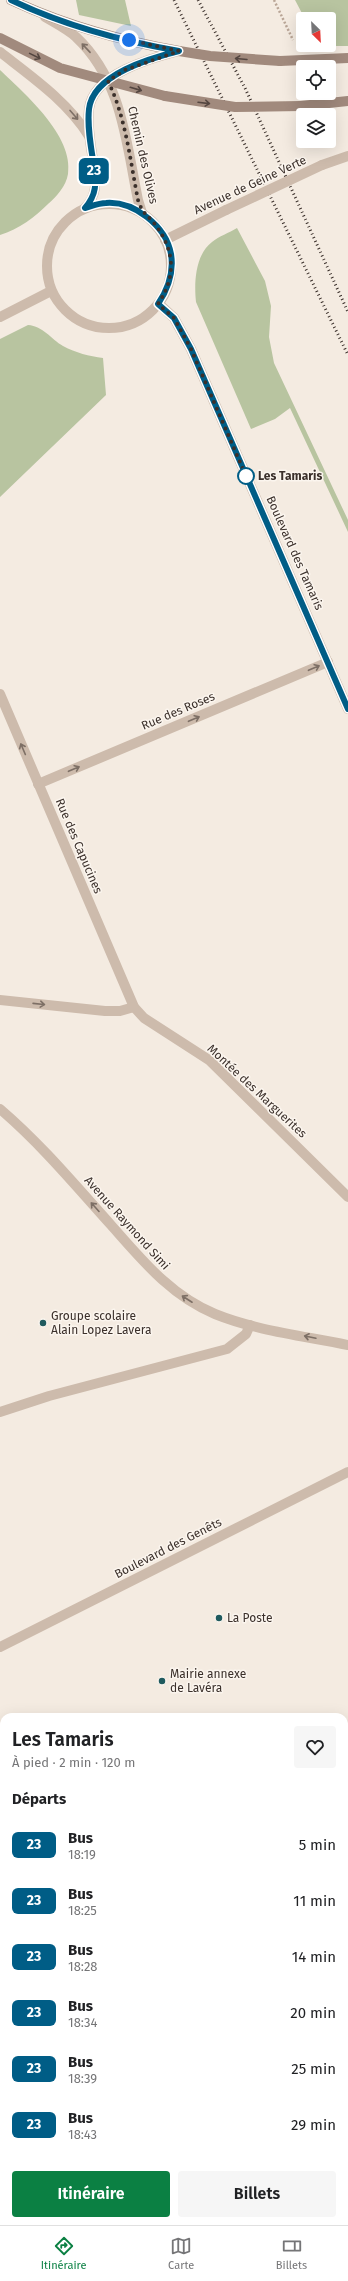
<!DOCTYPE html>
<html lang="fr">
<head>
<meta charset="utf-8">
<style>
	body { margin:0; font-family:"Fira Sans",sans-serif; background:#f6f6f6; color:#202124; height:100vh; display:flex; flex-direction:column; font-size:15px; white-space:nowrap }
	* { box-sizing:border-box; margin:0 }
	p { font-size:13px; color:#757577 }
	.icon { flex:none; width:22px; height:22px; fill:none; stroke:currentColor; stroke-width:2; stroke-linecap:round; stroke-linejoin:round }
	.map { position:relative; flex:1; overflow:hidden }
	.side { position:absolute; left:0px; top:1713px; width:348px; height:512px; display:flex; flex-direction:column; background:#fff; border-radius:12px 12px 0 0; box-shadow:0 4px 16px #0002 }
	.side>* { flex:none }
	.badge { padding:0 8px; border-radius:6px; font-size:14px; line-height:26px }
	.needle { width:26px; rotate:156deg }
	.buttons { position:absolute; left:296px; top:12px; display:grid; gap:8px }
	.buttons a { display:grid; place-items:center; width:40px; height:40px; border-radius:4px; background:#fff; box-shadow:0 4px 16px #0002; font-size:20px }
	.you { position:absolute; width:20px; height:20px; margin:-10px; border:3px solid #fff; border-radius:50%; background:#1a73e8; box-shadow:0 0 0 6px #1a73e833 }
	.map>.badge { position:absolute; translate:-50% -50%; box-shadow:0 0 0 2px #fff }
	h2 { padding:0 12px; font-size:15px; line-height:36px }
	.round { display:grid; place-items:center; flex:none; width:42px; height:42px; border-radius:4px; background:#f6f6f6 }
	.overview { display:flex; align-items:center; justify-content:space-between; height:68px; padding:0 12px }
	h1 { font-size:19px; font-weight:600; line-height:30px }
	.button { display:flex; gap:8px; margin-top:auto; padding:8px 12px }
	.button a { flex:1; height:46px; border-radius:4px; background:#0b8043; color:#fff; font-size:16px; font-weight:600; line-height:46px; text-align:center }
	.button a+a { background:#f6f6f6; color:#202124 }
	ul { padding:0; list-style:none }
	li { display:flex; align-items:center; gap:12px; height:56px; padding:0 12px }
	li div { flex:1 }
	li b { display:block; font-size:15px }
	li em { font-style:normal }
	li .badge { min-width:44px; font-weight:700; text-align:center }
	.tabs { display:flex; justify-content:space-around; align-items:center; height:56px; border-top:1px solid #e0e0e0; background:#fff; font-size:11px; color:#757577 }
	.tabs a { display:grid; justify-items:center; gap:2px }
	.tabs .selected { color:#0b8043 }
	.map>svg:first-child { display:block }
	.green { fill:#b8c4a0 }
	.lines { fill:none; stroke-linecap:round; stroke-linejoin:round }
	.path { stroke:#b9a596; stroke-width:2.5; stroke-dasharray:2 2; stroke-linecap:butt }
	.service { stroke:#cdbbac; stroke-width:10 }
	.minor { stroke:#cdbbac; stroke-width:10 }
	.secondary { stroke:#a18a7d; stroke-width:10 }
	.rail { stroke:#3b302b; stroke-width:3; stroke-dasharray:1 3; stroke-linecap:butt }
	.minor-bridge { stroke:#cdbbac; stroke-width:10 }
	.secondary-bridge { stroke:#a18a7d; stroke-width:10 }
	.oneway { stroke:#7d6f65 }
	.oneway2 { stroke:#544640 }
	.line-casing { stroke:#fff; stroke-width:9 }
	.line { stroke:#005d86; stroke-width:6 }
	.walk { stroke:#3b302b; stroke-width:4; stroke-dasharray:0 7.2 }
	.stop-dot { fill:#fff; stroke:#005d86; stroke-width:2 }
	.poi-dot { fill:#1f5a5e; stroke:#fbf5ee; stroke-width:1.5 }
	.labels { text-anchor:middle; stroke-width:3; stroke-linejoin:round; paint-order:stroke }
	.street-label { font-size:12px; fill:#3b302b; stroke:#fbf5ee }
	.stop-label { font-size:12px; font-weight:bold; fill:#3b302b; stroke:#fbf5ee; text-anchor:start }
	.poi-label { font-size:12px; fill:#3b302b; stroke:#fbf5ee; text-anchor:start }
</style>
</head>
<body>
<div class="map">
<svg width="348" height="2225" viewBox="0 0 348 2225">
	<rect width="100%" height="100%" fill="#f4ebe1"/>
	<g class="green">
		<path d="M 76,0 L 125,0 L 131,26 L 79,15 Z"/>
		<path d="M 295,0 L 348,0 L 348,46 L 319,46 L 329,45 L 329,19 L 305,19 Z"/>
		<path d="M 0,70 C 25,94 74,136 68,174 C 66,186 57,196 48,204 C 35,217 19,229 0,235 Z"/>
		<path d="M 237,228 L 265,281 L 271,306 L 269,337 L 274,363 L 348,520 L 348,532 L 290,408 L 275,419 L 251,429 L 196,302 C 194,283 195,255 212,242 C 219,236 229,233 237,228 Z"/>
		<path d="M 28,325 C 43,326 51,339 63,346 C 76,353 89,356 103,358 L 106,395 L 0,497 L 0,339 Z"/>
	</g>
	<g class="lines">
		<path class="path" d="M 274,0 L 293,40"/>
		<path class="service" d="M 0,1412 L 49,1396 L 227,1349 L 246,1334 L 250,1325"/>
		<g class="minor">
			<path d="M 45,17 C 55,23 67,29 76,37 C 122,80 126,142 138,200 L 142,213"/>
			<path d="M 0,52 C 32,77 67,101 89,136"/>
			<path d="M 322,165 L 348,156"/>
			<circle cx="109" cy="266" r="62"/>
			<path d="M 85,208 C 97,195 96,184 94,166 C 91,148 87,127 89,109 C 93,74 151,58 179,51"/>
			<path d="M 165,240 L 226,210"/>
			<path d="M 159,304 L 174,318 L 191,349 L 348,709"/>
			<path d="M 0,317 L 51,291"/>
			<path d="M 0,694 L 134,1007 L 144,1018 L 209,1060 L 348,1197"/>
			<path d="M 38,784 L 328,662"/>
			<path d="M 0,1000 L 105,1011 L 120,1011 L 134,1007"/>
			<path d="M 0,1109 C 41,1144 75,1185 111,1225 C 142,1260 171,1296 215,1314 C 257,1331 305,1336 348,1345"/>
			<path d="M 0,1647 L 348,1472"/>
			<path d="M 344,1872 L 348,1870"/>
			<path d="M 0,2042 L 4,2040"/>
			<path d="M 0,2168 L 4,2176"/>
			<path d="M 344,2180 L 348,2178"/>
			<path d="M 25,2221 L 27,2225"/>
			<path d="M 255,2225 L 263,2221"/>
		</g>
		<g class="secondary">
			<path d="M 11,0 C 62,24 123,41 179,51"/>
			<path d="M 0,38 L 60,68 L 165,96"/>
			<path d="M 280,61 L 348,58"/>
			<path d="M 301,106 L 348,101"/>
		</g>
		<g class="rail">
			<path d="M 174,0 L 348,355"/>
			<path d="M 198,0 L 245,88 L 348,312"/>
		</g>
		<path class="minor-bridge" d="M 226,210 L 322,165"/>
		<g class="secondary-bridge">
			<path d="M 179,51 L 210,56 L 280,61"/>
			<path d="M 165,96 L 235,107 L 301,106"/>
		</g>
	</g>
	<defs><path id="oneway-shaft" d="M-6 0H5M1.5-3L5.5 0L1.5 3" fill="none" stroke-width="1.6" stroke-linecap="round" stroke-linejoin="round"/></defs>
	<g class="oneway">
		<use href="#oneway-shaft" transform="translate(86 48) rotate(-133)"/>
		<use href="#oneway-shaft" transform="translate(74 115) rotate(49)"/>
		<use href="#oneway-shaft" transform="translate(314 668) rotate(-23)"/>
		<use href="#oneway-shaft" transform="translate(194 719) rotate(-23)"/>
		<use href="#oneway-shaft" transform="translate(23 749) rotate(-113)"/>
		<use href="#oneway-shaft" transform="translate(74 769) rotate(-23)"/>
		<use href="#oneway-shaft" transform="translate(39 1004) rotate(6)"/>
		<use href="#oneway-shaft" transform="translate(95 1207) rotate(-132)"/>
		<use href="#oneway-shaft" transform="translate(187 1299) rotate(-147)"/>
		<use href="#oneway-shaft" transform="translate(310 1337) rotate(-168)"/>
	</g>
	<g class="oneway2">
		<use href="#oneway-shaft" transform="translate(35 56) rotate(26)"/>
		<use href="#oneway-shaft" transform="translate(241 59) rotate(-175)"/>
		<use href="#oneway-shaft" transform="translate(136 89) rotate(16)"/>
		<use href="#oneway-shaft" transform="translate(204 103) rotate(7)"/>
	</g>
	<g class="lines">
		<g class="line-casing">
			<path id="line" d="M 11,0 C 63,25 122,41 179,51 C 151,58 93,74 89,109 C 87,127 91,148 94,166 C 96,184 97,194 85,208 C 92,206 99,203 106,203 C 134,201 166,226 171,254 C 174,272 168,289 158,304 L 174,318 L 191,349 L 348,709"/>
		</g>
		<use href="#line" class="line"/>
		<path class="walk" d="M 129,40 L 179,51 L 125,70 L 108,81 C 126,118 130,160 138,200 C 143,216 149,215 157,227 C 175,253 176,277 158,304 L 174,318 L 191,349 L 246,476"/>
	</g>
	<circle class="stop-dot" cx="246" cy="476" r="8"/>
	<g class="poi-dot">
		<circle cx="43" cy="1323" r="4"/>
		<circle cx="219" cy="1618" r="4"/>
		<circle cx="162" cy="1681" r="4"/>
	</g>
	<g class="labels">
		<g class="street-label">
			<text transform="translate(143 155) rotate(77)" y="4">Chemin des Olives</text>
			<text transform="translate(250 185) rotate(-25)" y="4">Avenue de Geine Verte</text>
			<text transform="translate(295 553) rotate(66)" y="4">Boulevard des Tamaris</text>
			<text transform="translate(178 711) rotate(-23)" y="4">Rue des Roses</text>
			<text transform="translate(79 846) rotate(67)" y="4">Rue des Capucines</text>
			<text transform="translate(257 1091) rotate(43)" y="4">Montée des Marguerites</text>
			<text transform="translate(127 1223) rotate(48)" y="4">Avenue Raymond Simi</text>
			<text transform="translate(168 1548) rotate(-27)" y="4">Boulevard des Genêts</text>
		</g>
		<g class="stop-label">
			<text x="258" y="480">Les Tamaris</text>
		</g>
		<g class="poi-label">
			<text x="51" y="1320">Groupe scolaire<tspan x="51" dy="14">Alain Lopez Lavera</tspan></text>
			<text x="227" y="1622">La Poste</text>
			<text x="170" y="1678">Mairie annexe<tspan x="170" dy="14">de Lavéra</tspan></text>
		</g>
	</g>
</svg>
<div class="buttons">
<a><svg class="needle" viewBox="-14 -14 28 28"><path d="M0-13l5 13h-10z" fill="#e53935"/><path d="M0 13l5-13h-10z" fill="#757577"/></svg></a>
<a><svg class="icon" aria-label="locate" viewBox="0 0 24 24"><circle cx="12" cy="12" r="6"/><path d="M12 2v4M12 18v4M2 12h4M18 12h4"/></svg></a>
<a><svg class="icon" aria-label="layers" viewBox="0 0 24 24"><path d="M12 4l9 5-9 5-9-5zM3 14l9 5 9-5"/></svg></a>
</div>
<div class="you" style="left:129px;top:40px"></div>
<b class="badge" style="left:94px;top:171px;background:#005d86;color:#fff">23</b>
<section class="side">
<div class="overview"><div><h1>Les Tamaris</h1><p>À pied · 2 min · 120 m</p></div><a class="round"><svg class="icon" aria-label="heart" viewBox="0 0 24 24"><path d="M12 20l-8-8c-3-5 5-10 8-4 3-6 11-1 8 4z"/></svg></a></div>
<h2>Départs</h2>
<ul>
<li><span class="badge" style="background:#005d86;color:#fff">23</span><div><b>Bus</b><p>18:19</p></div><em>5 min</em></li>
<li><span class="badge" style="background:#005d86;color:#fff">23</span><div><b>Bus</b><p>18:25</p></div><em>11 min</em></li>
<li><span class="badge" style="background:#005d86;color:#fff">23</span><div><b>Bus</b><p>18:28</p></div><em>14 min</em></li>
<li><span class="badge" style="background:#005d86;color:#fff">23</span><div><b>Bus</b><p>18:34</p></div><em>20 min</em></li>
<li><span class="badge" style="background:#005d86;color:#fff">23</span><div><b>Bus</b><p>18:39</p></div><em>25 min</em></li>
<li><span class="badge" style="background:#005d86;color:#fff">23</span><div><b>Bus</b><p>18:43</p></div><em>29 min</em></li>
</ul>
<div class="button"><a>Itinéraire</a><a>Billets</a></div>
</section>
</div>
<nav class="tabs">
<a class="selected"><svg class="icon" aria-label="directions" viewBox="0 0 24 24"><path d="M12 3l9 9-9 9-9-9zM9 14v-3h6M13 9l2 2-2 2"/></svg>Itinéraire</a>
<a><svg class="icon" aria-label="map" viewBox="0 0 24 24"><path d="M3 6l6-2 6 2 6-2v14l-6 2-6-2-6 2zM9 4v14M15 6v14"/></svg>Carte</a>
<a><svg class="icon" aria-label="tickets" viewBox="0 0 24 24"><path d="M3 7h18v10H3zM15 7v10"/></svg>Billets</a>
</nav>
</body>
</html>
